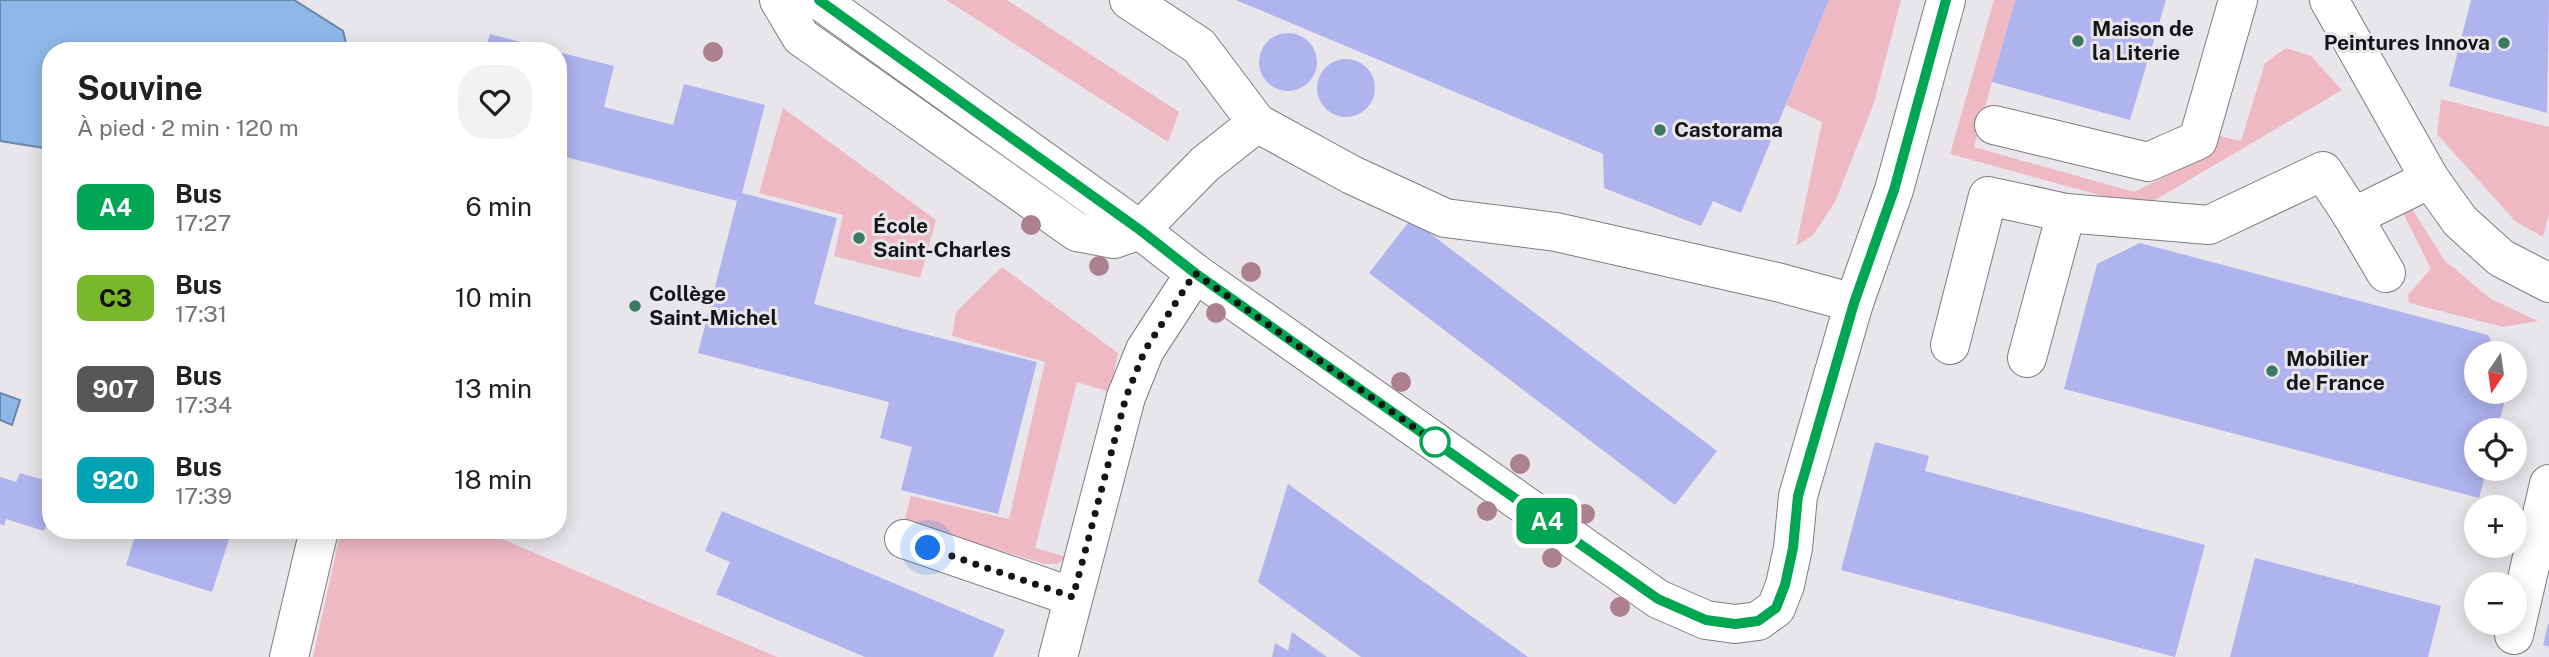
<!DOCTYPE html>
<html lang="fr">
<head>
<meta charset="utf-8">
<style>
	body { margin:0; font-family:"Public Sans",sans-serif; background:#f2f2f2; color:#202124; height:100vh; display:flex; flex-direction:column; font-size:26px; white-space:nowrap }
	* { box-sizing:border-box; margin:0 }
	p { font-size:23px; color:#757577 }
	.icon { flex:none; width:38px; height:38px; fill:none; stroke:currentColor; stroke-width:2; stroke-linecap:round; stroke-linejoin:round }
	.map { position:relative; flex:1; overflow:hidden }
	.panel { position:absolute; left:42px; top:42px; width:525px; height:497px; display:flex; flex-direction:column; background:#fff; border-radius:28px; box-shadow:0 4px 18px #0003 }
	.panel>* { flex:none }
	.badge { padding:0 14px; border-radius:10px; font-size:24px; line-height:46px }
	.needle { width:46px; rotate:193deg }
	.buttons { position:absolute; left:2464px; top:341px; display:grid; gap:14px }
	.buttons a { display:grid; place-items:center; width:63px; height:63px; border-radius:50%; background:#fff; box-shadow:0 4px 18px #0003; font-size:35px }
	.you { position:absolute; width:35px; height:35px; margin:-18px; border:5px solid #fff; border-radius:50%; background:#1a73e8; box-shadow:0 0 0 10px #1a73e833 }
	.map>.badge { position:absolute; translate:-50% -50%; box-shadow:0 0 0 4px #fff }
	.round { display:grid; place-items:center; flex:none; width:74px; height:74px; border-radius:28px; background:#f2f2f2 }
	.summary { display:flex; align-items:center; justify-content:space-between; height:119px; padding:0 35px }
	h1 { font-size:33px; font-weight:700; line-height:52px }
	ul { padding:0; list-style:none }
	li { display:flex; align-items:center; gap:21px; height:91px; padding:0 35px }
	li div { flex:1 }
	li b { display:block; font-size:26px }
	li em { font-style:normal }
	li .badge { min-width:77px; font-weight:700; text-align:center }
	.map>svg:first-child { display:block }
	.green { fill:#efb9c4 }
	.water { fill:#8fb8e9; stroke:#6a87aa; stroke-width:2 }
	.building { fill:#afb3ee }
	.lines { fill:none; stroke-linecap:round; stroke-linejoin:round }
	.minor-casing { stroke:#7e7c80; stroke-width:40 }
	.minor { stroke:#fff; stroke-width:38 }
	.tree { fill:#ad808f }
	.line-casing { stroke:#fff; stroke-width:16 }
	.line { stroke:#00a651; stroke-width:10 }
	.walk { stroke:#151416; stroke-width:7; stroke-dasharray:0 12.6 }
	.poi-dot { fill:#3c7964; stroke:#e8e6ea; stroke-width:2.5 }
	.stop-dot { fill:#fff; stroke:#00a651; stroke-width:3.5 }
	.labels { text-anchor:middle; stroke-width:6; stroke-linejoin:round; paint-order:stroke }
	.poi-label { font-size:21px; font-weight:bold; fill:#151416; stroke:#e8e6ea; text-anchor:start }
</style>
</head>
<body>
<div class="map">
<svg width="2549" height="657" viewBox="0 0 2549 657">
	<rect width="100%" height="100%" fill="#e8e6ea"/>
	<g class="green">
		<path d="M 946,0 L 1007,0 L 1179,112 L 1168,142 Z"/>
		<path d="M 1829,0 L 1901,0 L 1873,106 L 1835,202 L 1813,235 L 1796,246 L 1822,122 L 1786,105 Z"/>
		<path d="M 1994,0 L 2015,0 L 1974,147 L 2134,192 L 2207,156 L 2216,135 L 2241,141 L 2265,63 L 2286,48 L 2311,56 L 2342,90 L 2138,210 L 2110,198 L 1950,154 Z"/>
		<path d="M 2441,99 L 2549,127 L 2549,214 L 2543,237 L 2515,221 L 2437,134 Z"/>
		<path d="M 783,108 L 936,220 L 920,278 L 834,256 L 843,215 L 759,193 Z"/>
		<path d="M 2405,198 L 2445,261 L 2491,299 L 2538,321 L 2503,327 L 2409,303 L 2408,295 L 2431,269 L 2397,201 Z"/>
		<path d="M 1002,267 L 1118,353 L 1110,392 L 1077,382 L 1035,548 L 1067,557 L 1057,564 L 1045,564 L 904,522 L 911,496 L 1009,519 L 1045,362 L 952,336 L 956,312 Z"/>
		<path d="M 341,530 L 481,530 L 777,657 L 313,657 Z"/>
	</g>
	<g class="water">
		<path d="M 0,0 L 294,0 L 343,31 L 348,51 L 51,51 L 51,149 L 0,141 Z"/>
		<path d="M 0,393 L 20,400 L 12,425 L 0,420 Z"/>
	</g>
	<g class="building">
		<path d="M 1236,0 L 1829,0 L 1741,213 L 1713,201 L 1701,226 L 1604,188 L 1603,154 Z"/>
		<path d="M 2015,0 L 2166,0 L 2130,120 L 1992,82 Z"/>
		<path d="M 2471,0 L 2549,0 L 2547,113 L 2449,86 Z"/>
		<circle cx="1288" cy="62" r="29"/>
		<path d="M 490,34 L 551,50 L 550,51 L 485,51 Z"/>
		<path d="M 558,52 L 614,66 L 604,107 L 673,125 L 684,84 L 765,105 L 742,193 L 837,218 L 814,304 L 908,330 L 1037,362 L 998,514 L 901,490 L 912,447 L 880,438 L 889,402 L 698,353 L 737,201 L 558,155 Z"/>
		<circle cx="1346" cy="88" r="29"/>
		<path d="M 1411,219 L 1717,451 L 1675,505 L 1369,273 Z"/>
		<path d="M 2140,243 L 2488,335 L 2499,354 L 2476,354 L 2476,392 L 2507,392 L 2497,430 L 2476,430 L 2476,469 L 2487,469 L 2479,498 L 2064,389 L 2097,264 Z"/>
		<path d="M 1875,442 L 1929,456 L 1925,471 L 2205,545 L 2175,657 L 1841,570 Z"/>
		<path d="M 20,473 L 51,482 L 51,509 L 44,531 L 6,519 L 4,526 L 0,524 L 0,477 L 16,482 Z"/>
		<path d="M 1288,484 L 1528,657 L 1361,657 L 1258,582 Z"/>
		<path d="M 722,511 L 1005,630 L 993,657 L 865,657 L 716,594 L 730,562 L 705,551 Z"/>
		<path d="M 137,530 L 232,530 L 212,592 L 126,565 Z"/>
		<path d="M 2255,558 L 2441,606 L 2428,657 L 2230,657 Z"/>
		<path d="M 2548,624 L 2549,624 L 2549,647 L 2543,645 Z"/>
		<path d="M 1292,632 L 1327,657 L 1272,657 L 1275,643 L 1288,651 Z"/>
	</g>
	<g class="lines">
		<g class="minor-casing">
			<g id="minor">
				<path d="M 779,0 L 801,37 L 1077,232 L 1114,239 L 1140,230 L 1205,164 L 1257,123"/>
				<path d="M 819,0 L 1140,230 L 1195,273 L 1658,599 L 1706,620 L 1735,624 L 1758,621 L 1776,608 L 1785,585 L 1793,548 L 1798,496 L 1854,303 L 1894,190 L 1946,0"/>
				<path d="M 1129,0 L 1199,46 L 1257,123 L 1352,175 L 1445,218 L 1556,232 L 1781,283 L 1854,303"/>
				<path d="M 2329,0 L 2430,179 L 2460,221 L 2501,258 L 2549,283"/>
				<path d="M 1994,125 L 2148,162 L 2198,140 L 2238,0"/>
				<path d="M 2386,273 L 2353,217 L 2430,179"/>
				<path d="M 1950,345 L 1988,196 L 2066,213"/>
				<path d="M 2027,358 L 2066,213 L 2209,225 L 2323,171 L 2353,217"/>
				<path d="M 904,539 L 1073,597"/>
				<path d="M 2514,635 L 2549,484"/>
				<path d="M 289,657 L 319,530"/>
				<path d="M 1058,657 L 1126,397 L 1145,350 L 1195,273"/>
			</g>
		</g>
		<use href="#minor" class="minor"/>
	</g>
	<g class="tree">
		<circle cx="713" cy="52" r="10"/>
		<circle cx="1031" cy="225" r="10"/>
		<circle cx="1099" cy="266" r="10"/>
		<circle cx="1251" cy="272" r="10"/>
		<circle cx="1216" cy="313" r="10"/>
		<circle cx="1401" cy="382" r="10"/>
		<circle cx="1520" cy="464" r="10"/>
		<circle cx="1487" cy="511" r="10"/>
		<circle cx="1585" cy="514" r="10"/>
		<circle cx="1552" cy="558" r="10"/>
		<circle cx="1620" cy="607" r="10"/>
	</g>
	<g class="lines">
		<g class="line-casing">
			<path id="line" d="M 819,0 L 1140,230 L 1195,273 L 1658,599 L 1706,620 L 1735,624 L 1758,621 L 1776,608 L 1785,585 L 1793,548 L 1798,496 L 1854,303 L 1894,190 L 1946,0"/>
		</g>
		<use href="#line" class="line"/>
		<path class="walk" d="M 928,548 L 1073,597 L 1126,397 L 1145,350 L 1195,273 L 1435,442"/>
	</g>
	<g class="poi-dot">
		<circle cx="2078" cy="41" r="7"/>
		<circle cx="2504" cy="43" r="7"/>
		<circle cx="1660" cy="130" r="7"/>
		<circle cx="859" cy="238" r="7"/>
		<circle cx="635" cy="306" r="7"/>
		<circle cx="2272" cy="371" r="7"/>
	</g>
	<circle class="stop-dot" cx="1435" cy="442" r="14"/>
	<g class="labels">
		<g class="poi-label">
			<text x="2092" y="36">Maison de<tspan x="2092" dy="24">la Literie</tspan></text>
			<text x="2490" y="50" text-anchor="end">Peintures Innova</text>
			<text x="1674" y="137">Castorama</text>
			<text x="873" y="233">École<tspan x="873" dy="24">Saint-Charles</tspan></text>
			<text x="649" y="301">Collège<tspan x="649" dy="24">Saint-Michel</tspan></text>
			<text x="2286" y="366">Mobilier<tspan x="2286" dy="24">de France</tspan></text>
		</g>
	</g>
</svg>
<div class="buttons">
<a><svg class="needle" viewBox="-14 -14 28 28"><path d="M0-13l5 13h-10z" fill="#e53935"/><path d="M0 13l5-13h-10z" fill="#757577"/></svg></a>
<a><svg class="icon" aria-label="locate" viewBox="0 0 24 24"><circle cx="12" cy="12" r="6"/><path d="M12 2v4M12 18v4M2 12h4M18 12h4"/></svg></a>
<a>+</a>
<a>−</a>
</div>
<div class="you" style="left:928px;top:548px"></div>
<b class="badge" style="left:1547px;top:521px;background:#00a651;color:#fff">A4</b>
<section class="panel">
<div class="summary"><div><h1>Souvine</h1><p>À pied · 2 min · 120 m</p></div><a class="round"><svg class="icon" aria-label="heart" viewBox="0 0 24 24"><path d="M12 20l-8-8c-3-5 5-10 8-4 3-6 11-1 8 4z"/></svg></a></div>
<ul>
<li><span class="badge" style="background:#00a651;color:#fff">A4</span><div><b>Bus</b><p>17:27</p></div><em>6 min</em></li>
<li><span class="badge" style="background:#78b82a;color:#111">C3</span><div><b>Bus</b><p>17:31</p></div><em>10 min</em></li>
<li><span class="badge" style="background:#575756;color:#fff">907</span><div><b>Bus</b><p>17:34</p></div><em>13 min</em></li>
<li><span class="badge" style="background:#00a3b4;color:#fff">920</span><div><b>Bus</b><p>17:39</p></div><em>18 min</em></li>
</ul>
</section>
</div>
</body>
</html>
